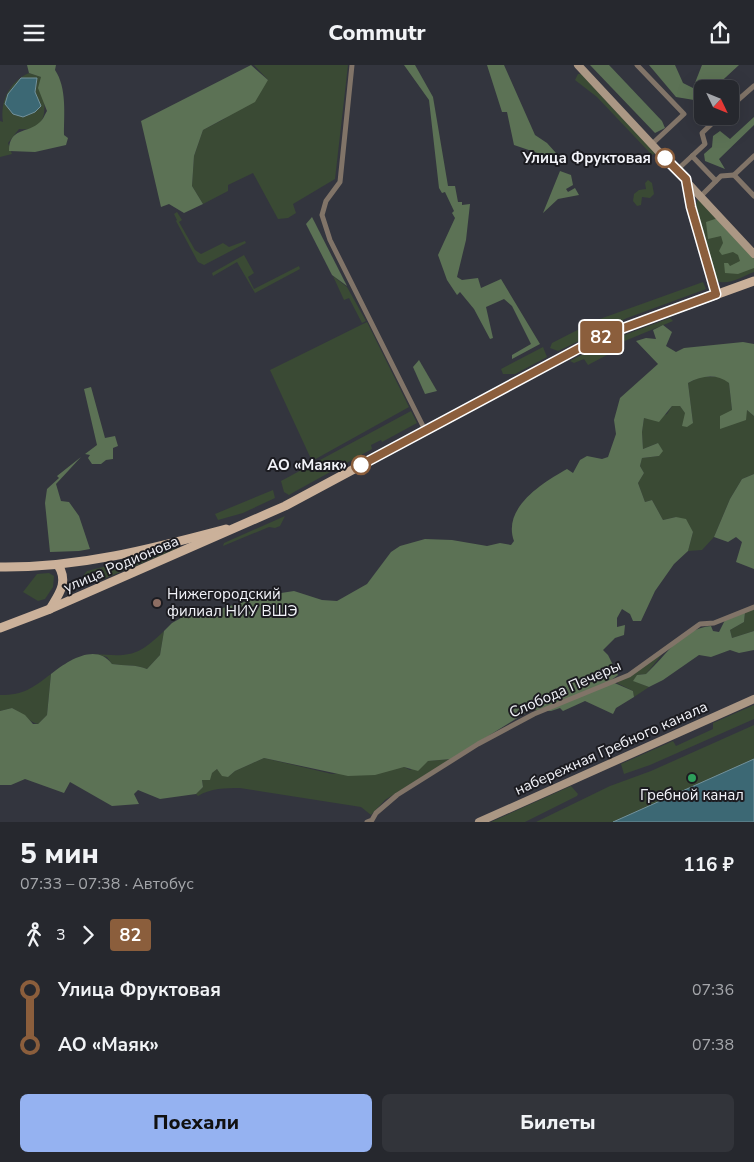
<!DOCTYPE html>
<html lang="ru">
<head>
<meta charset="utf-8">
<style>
	body { margin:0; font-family:"Nunito Sans",sans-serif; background:#32343a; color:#f1f3f6; height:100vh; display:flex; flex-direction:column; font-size:19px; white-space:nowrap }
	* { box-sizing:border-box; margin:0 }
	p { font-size:16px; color:#a4a6aa }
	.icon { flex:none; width:28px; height:28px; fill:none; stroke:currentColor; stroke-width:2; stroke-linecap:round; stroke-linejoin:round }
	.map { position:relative; height:757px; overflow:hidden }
	.drawer { display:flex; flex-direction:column; background:#26282e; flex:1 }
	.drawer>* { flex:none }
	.badge { padding:0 10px; border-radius:4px; font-size:18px; line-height:32px }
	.needle { width:32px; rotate:133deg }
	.fabs { position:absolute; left:694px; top:15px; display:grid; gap:10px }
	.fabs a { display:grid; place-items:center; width:45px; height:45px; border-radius:8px; background:#26282e; box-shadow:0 5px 20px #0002,0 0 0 1px #42444a; font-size:25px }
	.map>.badge { position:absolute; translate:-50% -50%; box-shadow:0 0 0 2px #fff }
	.legs { display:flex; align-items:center; gap:8px; height:55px; padding:0 20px; font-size:16px }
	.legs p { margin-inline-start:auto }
	.overview { display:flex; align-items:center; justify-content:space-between; height:85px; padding:0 20px }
	h1 { font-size:28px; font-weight:800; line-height:38px }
	.primary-button { display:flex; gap:10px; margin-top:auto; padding:10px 20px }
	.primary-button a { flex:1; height:58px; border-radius:8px; background:#95b2f1; color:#111; font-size:20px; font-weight:800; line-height:58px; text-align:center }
	.primary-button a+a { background:#32343a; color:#f1f3f6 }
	ul { padding:0 20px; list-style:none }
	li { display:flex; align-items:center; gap:18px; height:55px; font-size:19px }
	li i { display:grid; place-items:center; width:8px; height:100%; margin:0 6px; background:currentColor }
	li i::after { content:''; width:12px; height:12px; margin:-6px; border:4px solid; border-radius:50%; background:#26282e }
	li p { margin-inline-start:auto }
	li:first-child i { background:linear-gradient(#0000 50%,currentColor 0) }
	li:last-child i { background:linear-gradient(currentColor 50%,#0000 0) }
	header { display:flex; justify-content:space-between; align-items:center; height:65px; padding:0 20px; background:#26282e; font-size:22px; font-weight:800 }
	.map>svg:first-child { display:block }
	.green { fill:#3a4a34; fill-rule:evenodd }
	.forest { fill:#5c7255 }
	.water { fill:#3c6874; stroke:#73929c }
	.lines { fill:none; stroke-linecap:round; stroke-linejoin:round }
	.street { stroke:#817468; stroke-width:5 }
	.secondary { stroke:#ab9784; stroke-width:8 }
	.primary { stroke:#cbb19a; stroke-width:9 }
	.line-1-casing { stroke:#fff; stroke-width:11 }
	.line-1 { stroke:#8b5e3c; stroke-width:8 }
	.stop-1-dot { fill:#fff; stroke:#8b5e3c; stroke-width:2.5 }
	.education-dot { fill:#8d6e63; stroke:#1c1c21; stroke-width:2 }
	.leisure-dot { fill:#2e9e5b; stroke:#1c1c21; stroke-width:2 }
	.labels { text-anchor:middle; stroke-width:4; stroke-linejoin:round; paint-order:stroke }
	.stop-label { font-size:15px; font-weight:bold; fill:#f2f3f9; stroke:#1c1c21; text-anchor:end }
	.street-label { font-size:15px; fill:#f2f3f9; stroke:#1c1c21 }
	.poi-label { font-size:15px; fill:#f2f3f9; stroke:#1c1c21; text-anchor:start }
</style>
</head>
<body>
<header><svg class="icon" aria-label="menu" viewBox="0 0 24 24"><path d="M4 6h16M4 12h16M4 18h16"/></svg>Commutr<svg class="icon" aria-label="share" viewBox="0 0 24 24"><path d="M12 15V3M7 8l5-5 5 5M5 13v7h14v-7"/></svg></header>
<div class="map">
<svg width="754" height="757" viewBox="0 0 754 757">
	<rect width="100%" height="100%" fill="#33353e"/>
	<g class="green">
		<path d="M 254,0 L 348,0 L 335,114 L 293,139 L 296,148 L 288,153 L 278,154 L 253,108 L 228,120 L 228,126 L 203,139 L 192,121 L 194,91 L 203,65 L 224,54 L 268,15 Z"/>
		<path d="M 29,8 L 41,12 C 43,32 55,68 19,64 L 8,78 L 12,89 L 0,92 L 0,56 L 3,57 C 0,36 9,17 29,8 ZM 37,13 L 35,27 L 23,52 L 13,49 L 5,39 Z"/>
		<path d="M 578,9 L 582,9 L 657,88 L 652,90 L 597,32 L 575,15 Z"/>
		<path d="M 648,115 L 652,118 L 654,129 L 650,133 L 642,132 L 641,140 L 637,141 L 633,136 L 634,129 L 639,125 L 646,124 L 645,118 Z"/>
		<path d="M 698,134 L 754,194 L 754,207 C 743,211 728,221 717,216 L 695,142 Z"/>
		<path d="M 177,147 L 182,155 L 179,157 L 195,185 L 201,189 L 223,178 L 229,182 L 245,176 L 246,178 L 204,200 L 198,197 L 176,156 L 177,155 L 174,149 Z"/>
		<path d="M 244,190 L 254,208 L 248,212 L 254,224 L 299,201 L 300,204 L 255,228 L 237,197 L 213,211 L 212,208 Z"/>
		<path d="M 333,211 L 347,222 L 366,256 L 362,258 L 349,233 L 344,235 Z"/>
		<path d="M 703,217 L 706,224 L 627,253 L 558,286 L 550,283 L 552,278 L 597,255 Z"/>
		<path d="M 670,253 L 673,256 L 615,280 L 610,278 L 611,275 Z"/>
		<path d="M 367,257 L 409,342 L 312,396 L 270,305 Z"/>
		<path d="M 602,279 L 607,290 L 588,300 L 584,294 L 574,298 L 570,296 Z"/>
		<path d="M 543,282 L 547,292 L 515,309 L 503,309 L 501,304 Z"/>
		<path d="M 700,312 L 722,312 L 729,318 L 732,345 L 747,345 L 754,351 L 754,409 L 742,414 L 730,434 L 714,472 L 702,485 L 688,486 L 693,467 L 676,452 L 663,455 L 652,435 L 645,437 L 638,418 L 644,408 L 640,401 L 642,393 L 659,391 L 658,378 L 643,384 L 642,367 L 644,353 L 652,354 L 667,349 L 672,341 L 680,341 L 693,358 L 688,318 Z"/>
		<path d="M 411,346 L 417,358 L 382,377 L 381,375 L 371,380 L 372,384 L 294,427 L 289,430 L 284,427 L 281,416 Z"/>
		<path d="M 273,425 L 275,433 L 243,448 L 218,455 L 215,449 Z"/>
		<path d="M 285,451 L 280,461 L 275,463 L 269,462 L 223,481 L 224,478 Z"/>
		<path d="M 181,482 L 101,515 L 89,516 L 83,514 L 83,511 L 87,506 Z"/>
		<path d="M 49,508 L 54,511 L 53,522 L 45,534 L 38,536 L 23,527 L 37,509 Z"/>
		<path d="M 754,544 L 754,566 L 732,573 L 730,565 L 744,557 L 745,547 Z"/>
		<path d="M 164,566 L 160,590 L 147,604 C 135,599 125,601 112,599 L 107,592 L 95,589 C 131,592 138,591 164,566 Z"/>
		<path d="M 663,588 L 646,609 L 637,610 L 634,616 L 649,622 L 634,632 L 633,626 L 617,618 Z"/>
		<path d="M 51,609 L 47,650 L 38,659 C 31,658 20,647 12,643 L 0,646 L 0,630 C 25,630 32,623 51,609 Z"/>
		<path d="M 754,640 L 754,654 L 650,700 L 624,709 L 621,699 L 673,676 L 676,681 L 713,664 L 713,658 Z"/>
		<path d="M 754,660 L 754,757 L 536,757 L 610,721 L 651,706 Z"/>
		<path d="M 264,693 L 332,709 L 404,702 L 410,705 L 428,696 L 451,694 L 385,735 L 371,750 L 361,742 L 240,723 C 225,723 211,723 198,731 L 196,729 L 203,722 L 202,715 L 217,704 L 228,712 L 235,706 Z"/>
		<path d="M 571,721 L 578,729 L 577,731 L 525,757 L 491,757 Z"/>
	</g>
	<g class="forest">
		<path d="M 27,0 L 56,0 L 55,5 C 67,23 64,49 64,70 L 68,73 L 66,80 L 35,87 L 9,86 C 9,62 28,69 40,57 C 43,55 45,49 47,46 L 38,23 L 41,12 L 29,8 Z"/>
		<path d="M 251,0 L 268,15 L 255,37 L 203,65 L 194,91 L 192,121 L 203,139 L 184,148 L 169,139 L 161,142 L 141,56 Z"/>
		<path d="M 404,0 L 415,0 L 433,32 L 448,121 L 455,121 L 458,137 L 462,137 L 462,140 L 470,139 L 466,175 L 457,212 L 462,215 L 478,213 L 481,223 L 501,214 L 540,279 L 512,294 L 512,290 L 531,279 L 512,241 L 504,234 L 486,242 L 493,273 L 490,274 L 474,244 L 460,227 L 457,230 L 447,215 L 438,190 L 455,153 L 452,148 L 454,146 L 445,127 L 442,128 L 439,123 L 429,35 Z"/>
		<path d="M 487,0 L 504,0 L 535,70 L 547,78 L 564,97 L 514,80 L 507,47 L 502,47 Z"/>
		<path d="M 590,0 L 609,0 L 662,56 L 665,63 L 655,68 Z"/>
		<path d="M 649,0 L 675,0 L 683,18 L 693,23 L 702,0 L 739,0 L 713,24 L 702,24 L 702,33 L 700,36 L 676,32 Z"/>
		<path d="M 754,52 L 754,60 L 719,94 L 725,104 L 705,96 L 704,89 L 712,82 L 713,71 L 720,66 L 730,74 Z"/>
		<path d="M 560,106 L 571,110 L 573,120 L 566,124 L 568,127 L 575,123 L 579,130 L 558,134 L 543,148 Z"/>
		<path d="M 312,152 L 347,221 L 332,210 L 306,159 Z"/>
		<path d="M 718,153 L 751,189 L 754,194 L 754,203 L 738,209 L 725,208 L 724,198 L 728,198 L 730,201 L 740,196 L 738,190 L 733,187 L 722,190 L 719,186 L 723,178 L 721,171 L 708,174 L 706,157 Z"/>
		<path d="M 663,260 L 672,267 L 666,281 L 676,287 L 684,283 L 743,277 L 754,279 L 754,351 L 747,345 L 746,355 L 720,364 L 720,351 L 732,345 L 729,318 C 716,308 701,311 688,318 L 693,358 L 687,362 L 682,361 L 685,348 L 680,341 L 672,341 L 659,357 L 644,353 L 642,367 L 643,384 L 658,378 L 663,386 L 659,391 L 642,393 L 640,401 L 644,408 L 638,418 L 645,437 L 652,435 L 663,455 L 676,452 L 686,454 L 693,467 L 688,486 L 674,499 L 655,526 L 641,556 L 633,556 L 630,549 L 622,544 L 617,553 L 617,562 L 625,560 L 624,570 L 615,573 L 603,585 L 608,590 L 618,610 L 610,616 L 633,626 L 634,632 L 616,643 L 613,649 L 585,636 L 563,646 L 560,643 L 551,646 L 530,645 L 451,694 L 428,696 L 418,706 L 404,702 L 375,710 L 348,711 L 264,693 L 235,706 L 228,712 L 222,711 L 217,704 L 212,708 L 210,715 L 202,715 L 203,722 L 196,729 L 160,734 L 138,725 L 134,729 L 139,739 L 112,741 L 70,717 L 64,728 L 25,714 L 11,720 L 0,720 L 0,646 L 12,643 L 25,650 L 33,659 L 38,659 L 47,650 L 51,609 C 67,596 96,577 112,599 C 125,601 135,599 147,604 L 160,590 L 164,566 L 172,558 L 195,545 L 209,547 L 268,530 L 294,526 L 322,535 L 337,536 L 367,519 L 391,487 L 400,481 L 425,474 L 452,475 L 487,481 L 500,478 L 511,480 L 514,476 C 502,443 542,418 567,404 L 573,408 L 580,395 L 587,391 L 602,394 L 608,392 L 616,369 L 614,355 L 620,333 L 658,299 L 636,276 L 646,273 L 656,274 L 653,265 Z"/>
		<path d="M 419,295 L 437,326 L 425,329 L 413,302 Z"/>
		<path d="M 91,322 L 105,373 L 115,371 L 118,381 L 113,383 L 113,394 L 106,395 L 101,399 L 92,399 L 88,393 L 90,390 L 85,389 L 97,380 L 84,324 Z"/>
		<path d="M 81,392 L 56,419 L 61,436 L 69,437 L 79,451 L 90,484 L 79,486 L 50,487 L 45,438 L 47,424 L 59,413 L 57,411 Z"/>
		<path d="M 754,409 L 754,504 L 736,497 L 742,477 L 736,472 L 728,477 L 714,472 L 730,434 L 742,414 Z"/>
		<path d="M 745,547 L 744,557 L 730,565 L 732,573 L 754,566 L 754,585 L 739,588 L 730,585 L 711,592 L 699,590 L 663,615 L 649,622 L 633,616 L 637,610 L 646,609 C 667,590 680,564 711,561 L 713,566 L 719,567 L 725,555 Z"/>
	</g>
	<g class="water">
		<path d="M 21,13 L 37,13 L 35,27 L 41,41 L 35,47 L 23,52 L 13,49 L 5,39 L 8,29 Z"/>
		<path d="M 754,694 L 754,757 L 613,757 Z"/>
	</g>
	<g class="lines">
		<g class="street">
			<path d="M 352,0 L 340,117 L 326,136 L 322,150 L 330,175 L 425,365"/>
			<path d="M 637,0 L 684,49 L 652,79"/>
			<path d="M 730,42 L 754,21"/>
			<path d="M 692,91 L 716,116"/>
			<path d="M 677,105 L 705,79 L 702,68 L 720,51"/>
			<path d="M 734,110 L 754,91"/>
			<path d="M 701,131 L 721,111 L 734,110 L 754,131"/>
			<path d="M 367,757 L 372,755 L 376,748 L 397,730 L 478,679 L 534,649 L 629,610 L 700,559 L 714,558 L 754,542"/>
		</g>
		<g class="secondary">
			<path d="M 578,0 L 754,189"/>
			<path d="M 686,115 L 691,142 L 716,229"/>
			<path d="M 479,757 L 754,634"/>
		</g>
		<g class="primary">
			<path d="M 0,502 C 78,503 151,484 226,464"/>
			<path d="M 50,544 C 59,529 69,517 58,500"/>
			<path d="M 0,563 L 50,544 L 285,441 L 602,271 L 754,216"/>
		</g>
	</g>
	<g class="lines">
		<g class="line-1-casing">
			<path id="line-1" d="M 361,400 L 602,271 L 716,229 L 691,142 L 686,114 L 665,93"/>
		</g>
		<use href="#line-1" class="line-1"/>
	</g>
	<g class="stop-1-dot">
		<circle cx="665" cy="93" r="9"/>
		<circle cx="361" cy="400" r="9"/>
	</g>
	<circle class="education-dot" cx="157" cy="538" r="5"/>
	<circle class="leisure-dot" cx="692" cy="713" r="5"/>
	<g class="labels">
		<g class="stop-label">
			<text x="651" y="98">Улица Фруктовая</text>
			<text x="347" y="405">АО «Маяк»</text>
		</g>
		<g class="street-label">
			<text transform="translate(121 499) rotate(-23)" y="5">улица Родионова</text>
			<text transform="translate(565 624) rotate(-24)" y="5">Слобода Печеры</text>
			<text transform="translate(611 683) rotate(-24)" y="5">набережная Гребного канала</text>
		</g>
		<g class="poi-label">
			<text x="167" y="534">Нижегородский<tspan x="167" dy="17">филиал НИУ ВШЭ</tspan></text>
			<text x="692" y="735" text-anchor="middle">Гребной канал</text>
		</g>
	</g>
</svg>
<div class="fabs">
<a><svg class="needle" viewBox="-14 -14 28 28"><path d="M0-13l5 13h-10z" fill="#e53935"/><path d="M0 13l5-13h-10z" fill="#a4a6aa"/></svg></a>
</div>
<b class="badge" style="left:601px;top:272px;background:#8b5e3c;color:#fff">82</b>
</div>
<section class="drawer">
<div class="overview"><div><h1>5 мин</h1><p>07:33 – 07:38 · Автобус</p></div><b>116 ₽</b></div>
<div class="legs"><svg class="icon" aria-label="walk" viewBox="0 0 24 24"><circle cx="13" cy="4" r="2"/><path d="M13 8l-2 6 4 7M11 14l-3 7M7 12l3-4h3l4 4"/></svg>3<svg class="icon" aria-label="forward" viewBox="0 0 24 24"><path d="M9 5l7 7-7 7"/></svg><b class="badge" style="background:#8b5e3c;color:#fff">82</b></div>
<ul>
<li><i style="color:#8b5e3c"></i><b>Улица Фруктовая</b><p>07:36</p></li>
<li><i style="color:#8b5e3c"></i><b>АО «Маяк»</b><p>07:38</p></li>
</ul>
<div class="primary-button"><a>Поехали</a><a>Билеты</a></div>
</section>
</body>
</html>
